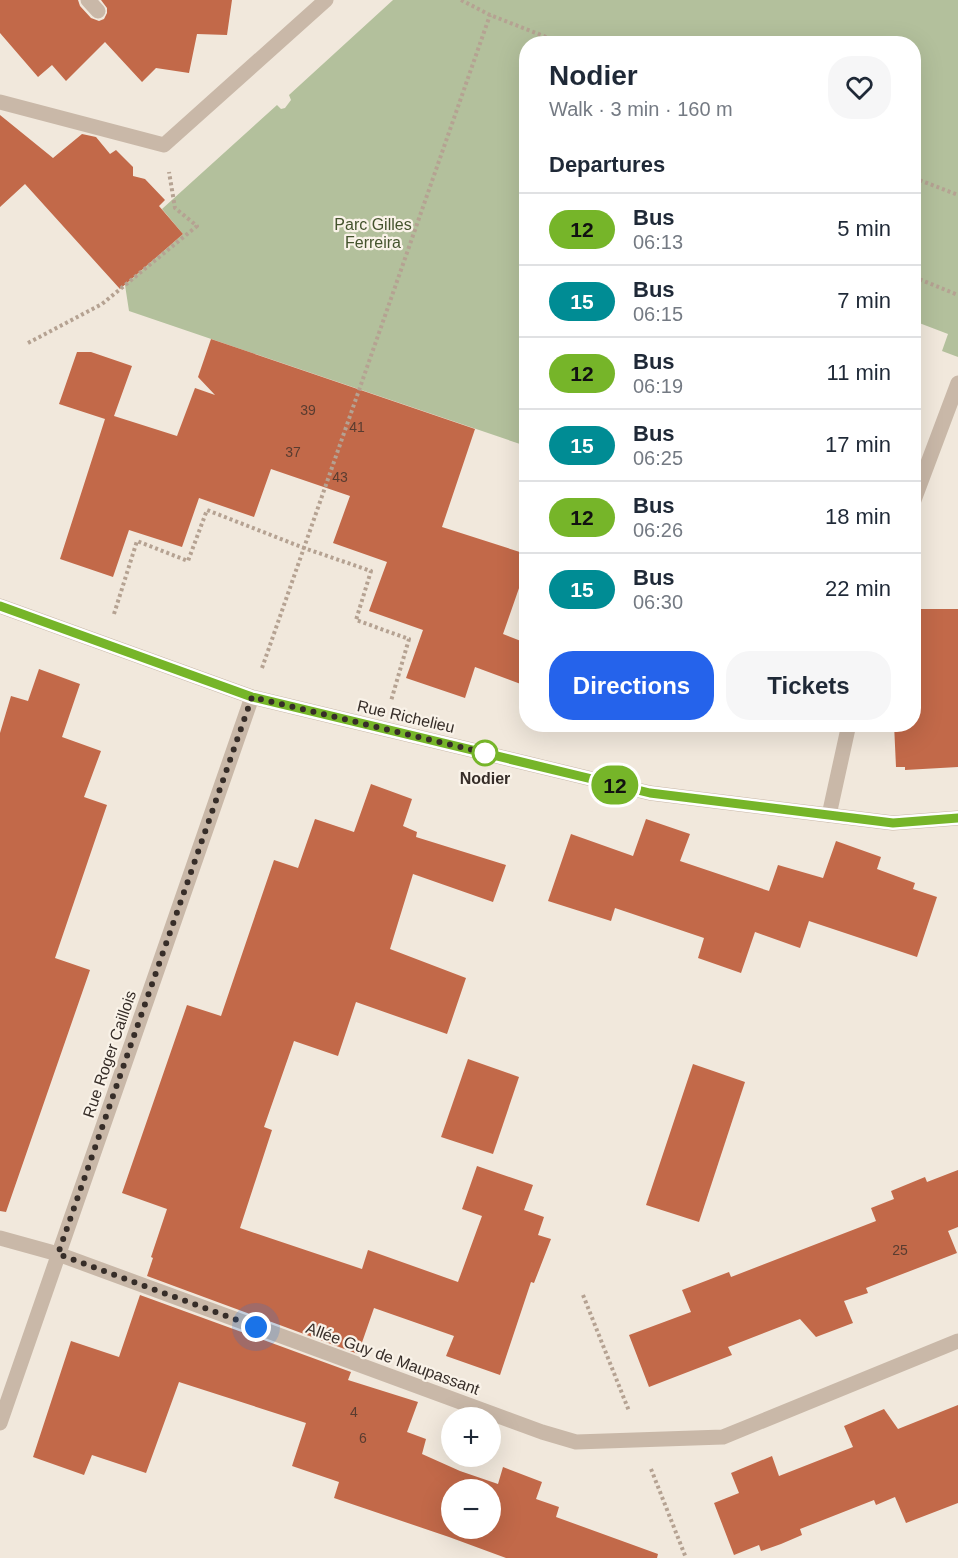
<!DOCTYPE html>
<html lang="en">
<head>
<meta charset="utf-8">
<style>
	body { margin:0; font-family:Arial,sans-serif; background:#f6f6f7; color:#1f2937; height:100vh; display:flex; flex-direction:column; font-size:22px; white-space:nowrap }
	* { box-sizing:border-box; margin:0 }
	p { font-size:20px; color:#747a83 }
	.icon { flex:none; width:33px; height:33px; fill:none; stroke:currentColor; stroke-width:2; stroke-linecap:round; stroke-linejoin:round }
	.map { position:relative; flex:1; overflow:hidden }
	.drawer { position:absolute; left:519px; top:36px; width:402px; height:696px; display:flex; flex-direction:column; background:#fff; border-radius:24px; box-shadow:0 6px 24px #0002 }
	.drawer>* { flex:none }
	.badge { padding:0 12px; border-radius:20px; font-size:21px; line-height:39px }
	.tools { position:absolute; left:441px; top:1407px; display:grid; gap:12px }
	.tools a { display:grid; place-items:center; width:60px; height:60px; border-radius:50%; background:#fff; box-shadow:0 6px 24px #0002; font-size:30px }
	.you { position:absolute; width:30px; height:30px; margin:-15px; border:4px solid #fff; border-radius:50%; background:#1a73e8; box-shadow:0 0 0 9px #1a73e833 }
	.map>.badge { position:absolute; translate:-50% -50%; box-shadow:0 0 0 3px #fff }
	h2 { padding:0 30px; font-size:22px; line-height:54px }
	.round { display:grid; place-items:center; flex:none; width:63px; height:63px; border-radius:24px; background:#f6f6f7 }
	.overview { display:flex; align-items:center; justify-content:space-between; height:102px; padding:0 30px }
	h1 { font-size:28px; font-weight:800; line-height:45px }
	.action { display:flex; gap:12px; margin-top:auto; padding:12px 30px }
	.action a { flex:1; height:69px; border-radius:24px; background:#2563eb; color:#fff; font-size:24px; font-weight:800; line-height:69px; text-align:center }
	.action a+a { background:#f6f6f7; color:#1f2937 }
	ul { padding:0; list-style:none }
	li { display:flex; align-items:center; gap:18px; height:72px; padding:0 30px; border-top:2px solid #e0e1e3 }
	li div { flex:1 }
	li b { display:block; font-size:22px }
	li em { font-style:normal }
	li .badge { min-width:66px; font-weight:700; text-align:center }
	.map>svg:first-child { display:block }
	.green { fill:#b3c09c }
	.building { fill:#c26949; fill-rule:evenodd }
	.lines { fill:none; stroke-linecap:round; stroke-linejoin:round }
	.path { stroke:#b5a292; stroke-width:4; stroke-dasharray:3 3; stroke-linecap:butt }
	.lane { stroke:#c9b8a8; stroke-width:15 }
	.street { stroke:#c9b8a8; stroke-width:15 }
	.line-casing { stroke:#fff; stroke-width:14 }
	.line { stroke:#76b529; stroke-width:9 }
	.walk { stroke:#362d28; stroke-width:6; stroke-dasharray:0 10.8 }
	.stop-dot { fill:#fff; stroke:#76b529; stroke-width:3 }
	.labels { text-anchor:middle; stroke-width:4.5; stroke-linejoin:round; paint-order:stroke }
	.number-label { font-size:14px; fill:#593c30 }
	.park-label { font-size:16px; fill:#44532d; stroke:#f9f2e8 }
	.street-label { font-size:16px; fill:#362d28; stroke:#f9f2e8 }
	.stop-label { font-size:16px; font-weight:bold; fill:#362d28; stroke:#f9f2e8 }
</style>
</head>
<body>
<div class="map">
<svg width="958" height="1558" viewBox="0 0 958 1558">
	<rect width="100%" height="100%" fill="#f1e8dc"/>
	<path class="green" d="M 393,0 L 958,0 L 958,357 L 942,351 L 948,334 L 914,321 L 914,44 L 526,44 L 526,446 L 129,311 L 125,285 L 183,234 L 162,209 L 277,105 L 281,109 L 285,108 L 291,100 L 289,95 Z"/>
	<g class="building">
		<path d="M 0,0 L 78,0 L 80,6 L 91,18 L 99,21 L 104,19 L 107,13 L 107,8 L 101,0 L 232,0 L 227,35 L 197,34 L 189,73 L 156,68 L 142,82 L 105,42 L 66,81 L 52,65 L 38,77 L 0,33 Z"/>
		<path d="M 0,115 L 53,158 L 82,134 L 96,137 L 110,154 L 116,150 L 133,167 L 133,176 L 145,179 L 165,200 L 159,206 L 183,234 L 120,289 L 25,184 L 0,207 Z"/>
		<path d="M 211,339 L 475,429 L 442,527 L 526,554 L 526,568 L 503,634 L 526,643 L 526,686 L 475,667 L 465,698 L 406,678 L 423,630 L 369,611 L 387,562 L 333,543 L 350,496 L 271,469 L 254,517 L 199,498 L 182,547 L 129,530 L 113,577 L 60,559 L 105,419 L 59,404 L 77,352 L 91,352 L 132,366 L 114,416 L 177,436 L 195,388 L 215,395 L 198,377 Z"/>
		<path d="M 920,609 L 958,609 L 958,767 L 905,770 L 905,767 L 896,767 L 894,724 L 914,724 L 914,655 L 921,654 Z"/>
		<path d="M 39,669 L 80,684 L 62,737 L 101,751 L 84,797 L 107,805 L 55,958 L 90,970 L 6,1212 L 0,1211 L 0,733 L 11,696 L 28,701 Z"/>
		<path d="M 371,784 L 412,799 L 403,826 L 417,832 L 416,837 L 506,865 L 493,902 L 413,874 L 390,949 L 466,978 L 447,1034 L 356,1002 L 338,1056 L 294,1041 L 264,1127 L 272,1130 L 240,1228 L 362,1269 L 368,1250 L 458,1282 L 482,1216 L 462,1209 L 477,1166 L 533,1185 L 524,1210 L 544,1217 L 538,1235 L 551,1239 L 534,1283 L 531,1282 L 500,1375 L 446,1356 L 454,1336 L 374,1308 L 358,1354 L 147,1276 L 153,1258 L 151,1257 L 167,1209 L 122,1193 L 187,1005 L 221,1016 L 274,860 L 298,868 L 315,819 L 354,832 Z"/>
		<path d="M 646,819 L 690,834 L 680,861 L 769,891 L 778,865 L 823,878 L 836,841 L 881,857 L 877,869 L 915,883 L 913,889 L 937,897 L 917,957 L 809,921 L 800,948 L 755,932 L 741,973 L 698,958 L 704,938 L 615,908 L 611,921 L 548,901 L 571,834 L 633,856 Z"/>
		<path d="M 468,1059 L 519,1077 L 493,1154 L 441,1137 Z"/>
		<path d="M 693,1064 L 745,1082 L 699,1222 L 646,1205 Z"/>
		<path d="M 958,1170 L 958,1227 L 948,1231 L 957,1253 L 866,1288 L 868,1293 L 844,1301 L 853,1323 L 816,1337 L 800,1319 L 728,1347 L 732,1355 L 649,1387 L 629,1335 L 691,1312 L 682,1290 L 729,1272 L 731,1277 L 876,1221 L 871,1208 L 894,1199 L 891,1191 L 925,1177 L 927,1182 Z"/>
		<path d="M 140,1295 L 351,1372 L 348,1380 L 418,1402 L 407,1432 L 426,1439 L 422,1454 L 460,1471 L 498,1484 L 503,1467 L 542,1482 L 536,1499 L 559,1507 L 556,1517 L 658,1554 L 657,1558 L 506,1558 L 449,1537 L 334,1498 L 339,1482 L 292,1466 L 306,1423 L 179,1382 L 146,1473 L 92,1455 L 84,1475 L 33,1457 L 71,1341 L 119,1357 ZM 452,1490 L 490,1490 L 490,1528 L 452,1528 Z"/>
		<path d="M 958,1405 L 958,1503 L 906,1523 L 895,1497 L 876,1505 L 874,1500 L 800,1529 L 802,1535 L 781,1544 L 761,1551 L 759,1545 L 734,1555 L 714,1503 L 739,1493 L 731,1473 L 772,1456 L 779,1476 L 853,1447 L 844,1426 L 884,1409 L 898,1429 Z"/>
	</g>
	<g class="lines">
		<g class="path">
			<path d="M 461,0 L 490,15 L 564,44"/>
			<path d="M 914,178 L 958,195"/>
			<path d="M 914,277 L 958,295"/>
			<path d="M 28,343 L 102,304 L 197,226 L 175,208 L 169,172"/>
			<path d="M 114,614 L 137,541 L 188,561 L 207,510 L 304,548 L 371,571 L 356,620 L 409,639 L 391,701"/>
			<path d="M 262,668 L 490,15"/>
			<path d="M 583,1295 L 629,1411"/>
			<path d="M 651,1469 L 686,1558"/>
		</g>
		<g class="lane">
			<path d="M 88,0 L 98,11"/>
			<path d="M 914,500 L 958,383"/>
			<path d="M 829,815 L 849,724"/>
		</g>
		<g class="street">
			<path d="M 0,102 L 164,145 L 326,0"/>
			<path d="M 0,606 L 252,697 L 650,793 L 893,823 L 958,818"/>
			<path d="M 0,1238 L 58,1254 L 542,1432 L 576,1442 L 723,1437 L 958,1341"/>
			<path d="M 0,1423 L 252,697"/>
		</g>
	</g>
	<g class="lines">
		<g class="line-casing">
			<path id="line" d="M 0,606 L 252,697 L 650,793 L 893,823 L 958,818"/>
		</g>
		<use href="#line" class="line"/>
		<path class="walk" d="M 256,1327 L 58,1254 L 252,697 L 485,753"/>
	</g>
	<circle class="stop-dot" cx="485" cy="753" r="12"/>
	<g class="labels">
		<g class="number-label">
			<text x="308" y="415">39</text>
			<text x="357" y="432">41</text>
			<text x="293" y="457">37</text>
			<text x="340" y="482">43</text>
			<text x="900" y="1255">25</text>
			<text x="354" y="1417">4</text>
			<text x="363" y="1443">6</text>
		</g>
		<g class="park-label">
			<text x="373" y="230">Parc Gilles<tspan x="373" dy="18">Ferreira</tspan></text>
		</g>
		<g class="street-label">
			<text transform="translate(406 716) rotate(13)" y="6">Rue Richelieu</text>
			<text transform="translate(109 1054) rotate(-71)" y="6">Rue Roger Caillois</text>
			<text transform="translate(393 1358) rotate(20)" y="6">Allée Guy de Maupassant</text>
		</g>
		<g class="stop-label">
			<text x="485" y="784">Nodier</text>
		</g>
	</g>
</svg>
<div class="tools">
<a>+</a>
<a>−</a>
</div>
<div class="you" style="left:256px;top:1327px"></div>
<b class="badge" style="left:615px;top:785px;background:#76b529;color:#111">12</b>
<section class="drawer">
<div class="overview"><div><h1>Nodier</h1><p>Walk · 3 min · 160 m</p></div><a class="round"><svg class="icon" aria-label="heart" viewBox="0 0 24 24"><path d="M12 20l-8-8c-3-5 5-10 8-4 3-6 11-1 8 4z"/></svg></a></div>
<h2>Departures</h2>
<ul>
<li><span class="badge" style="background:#76b529;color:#111">12</span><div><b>Bus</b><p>06:13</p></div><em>5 min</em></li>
<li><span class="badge" style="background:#008c94;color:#fff">15</span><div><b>Bus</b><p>06:15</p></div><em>7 min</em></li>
<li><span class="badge" style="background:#76b529;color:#111">12</span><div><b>Bus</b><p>06:19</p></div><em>11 min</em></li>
<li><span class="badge" style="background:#008c94;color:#fff">15</span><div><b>Bus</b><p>06:25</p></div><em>17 min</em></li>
<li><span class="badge" style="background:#76b529;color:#111">12</span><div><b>Bus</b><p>06:26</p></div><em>18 min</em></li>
<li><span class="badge" style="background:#008c94;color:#fff">15</span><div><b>Bus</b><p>06:30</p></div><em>22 min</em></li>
</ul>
<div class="action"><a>Directions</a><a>Tickets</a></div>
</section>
</div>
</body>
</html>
